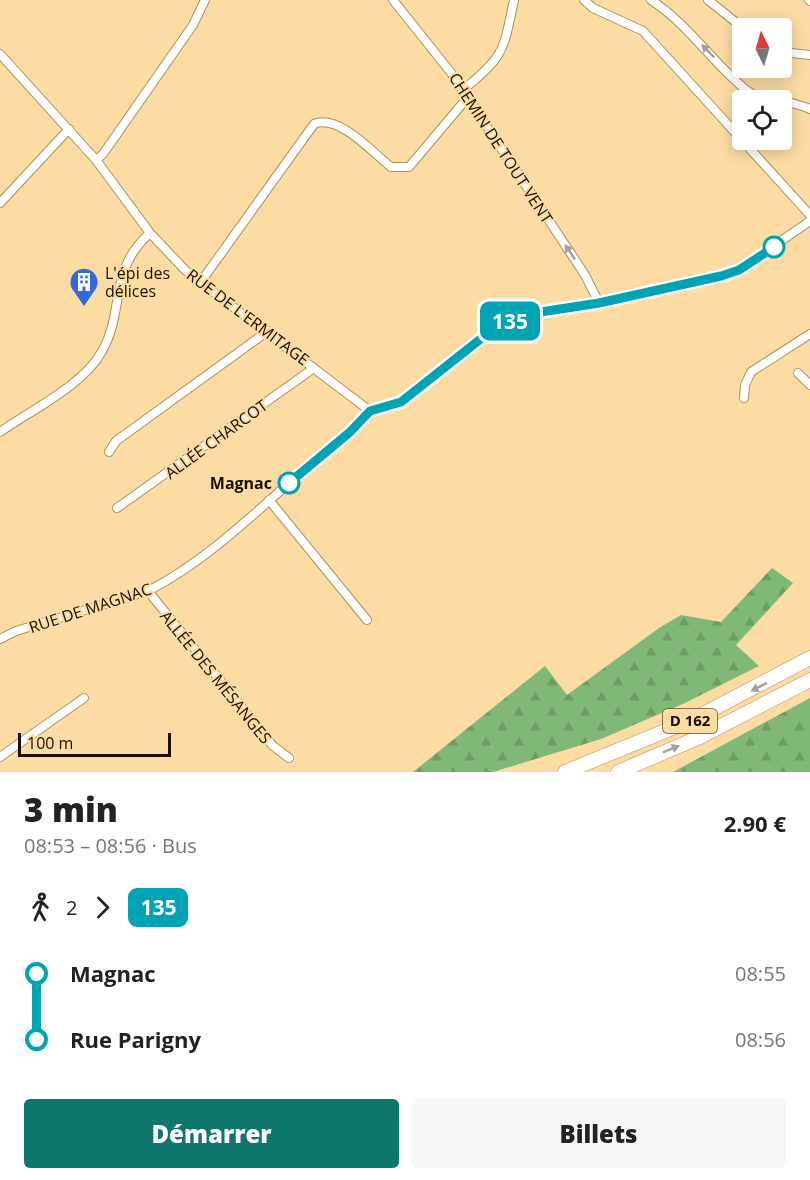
<!DOCTYPE html>
<html lang="fr">
<head>
<meta charset="utf-8">
<style>
	body { margin:0; font-family:"Open Sans",sans-serif; background:#f6f6f6; color:#222; height:100vh; display:flex; flex-direction:column; font-size:22px; white-space:nowrap }
	* { box-sizing:border-box; margin:0 }
	p { font-size:20px; color:#767676 }
	.icon { flex:none; width:33px; height:33px; fill:none; stroke:currentColor; stroke-width:2; stroke-linecap:round; stroke-linejoin:round }
	.map { position:relative; height:772px; overflow:hidden }
	.drawer { display:flex; flex-direction:column; background:#fff; flex:1 }
	.drawer>* { flex:none }
	.badge { padding:0 12px; border-radius:9px; font-size:21px; line-height:39px }
	.needle { width:39px; rotate:355deg }
	.controls { position:absolute; left:732px; top:18px; display:grid; gap:12px }
	.controls a { display:grid; place-items:center; width:60px; height:60px; border-radius:6px; background:#fff; box-shadow:0 3px 15px #0003; font-size:30px }
	.scale { position:absolute; left:18px; bottom:15px; width:153px; box-sizing:border-box; padding-left:6px; border:3px solid #190e00; border-top:0; font-size:16px; line-height:21px; white-space:nowrap; color:#190e00; -webkit-text-stroke:4px #fddca4; paint-order:stroke }
	.map>.badge { position:absolute; translate:-50% -50%; box-shadow:0 0 0 3px #fff }
	.legs { display:flex; align-items:center; gap:9px; height:66px; padding:0 24px; font-size:20px }
	.legs p { margin-inline-start:auto }
	.headline { display:flex; align-items:center; justify-content:space-between; height:102px; padding:0 24px }
	h1 { font-size:33px; font-weight:800; line-height:45px }
	.cta { display:flex; gap:12px; margin-top:auto; padding:12px 24px }
	.cta a { flex:1; height:69px; border-radius:6px; background:#0f766e; color:#fff; font-size:24px; font-weight:800; line-height:69px; text-align:center }
	.cta a+a { background:#f6f6f6; color:#222 }
	ul { padding:0 24px; list-style:none }
	li { display:flex; align-items:center; gap:21px; height:66px; font-size:22px }
	li i { display:grid; place-items:center; width:9px; height:100%; margin:0 8px; background:currentColor }
	li i::after { content:''; width:15px; height:15px; margin:-8px; border:4px solid; border-radius:50%; background:#fff }
	li p { margin-inline-start:auto }
	li:first-child i { background:linear-gradient(#0000 50%,currentColor 0) }
	li:last-child i { background:linear-gradient(currentColor 50%,#0000 0) }
	.map>svg:first-child { display:block }
	.forest { fill:url(#forest-firs) }
	.lines { fill:none; stroke-linecap:round; stroke-linejoin:round }
	.street-casing { stroke:#ad8f58; stroke-width:10 }
	.primary-casing { stroke:#ad8f58; stroke-width:15 }
	.street { stroke:#fff; stroke-width:8 }
	.primary { stroke:#fff; stroke-width:14 }
	.oneway { fill:#a39f99 }
	.line-1-casing { stroke:#fff; stroke-width:14 }
	.line-1 { stroke:#00a3b4; stroke-width:9 }
	.stop-1-dot { fill:#fff; stroke:#00a3b4; stroke-width:3 }
	.labels { text-anchor:middle; stroke-width:4.5; stroke-linejoin:round; paint-order:stroke }
	.shield { fill:#fddca4; stroke:#5d4c31; stroke-width:1.5 }
	.shield-label { font-size:15px; font-weight:bold; fill:#190e00 }
	.street-label { font-size:16px; fill:#190e00; stroke:#fddca4 }
	.poi-label { font-size:16px; fill:#190e00; stroke:#fddca4; text-anchor:start }
	.stop-label { font-size:16px; font-weight:bold; fill:#190e00; stroke:#fddca4; text-anchor:end }
</style>
</head>
<body>
<div class="map">
<svg width="810" height="772" viewBox="0 0 810 772">
	<defs>
		<pattern id="forest-firs" width="22" height="20" patternUnits="userSpaceOnUse" patternTransform="scale(1.5)"><rect width="22" height="20" fill="#7fb877"/><path d="M5 1l3.5 6h-7zM16 11l3.5 6h-7z" fill="#6d9d65"/></pattern>
	</defs>
	<rect width="100%" height="100%" fill="#fddca4"/>
	<g class="forest">
		<path d="M 772,568 L 793,583 L 736,645 L 759,666 L 685,703 L 601,739 L 493,772 L 413,772 L 545,666 L 567,695 L 659,628 L 681,615 L 721,622 Z"/>
		<path d="M 810,698 L 810,772 L 673,772 Z"/>
	</g>
	<g class="lines">
		<g class="street-casing">
			<g id="street">
				<path d="M 393,0 L 452,74 L 585,275 L 599,303"/>
				<path d="M 584,0 L 593,8 L 643,31 L 810,215"/>
				<path d="M 651,0 C 688,24 711,61 745,89 C 761,102 790,99 810,109"/>
				<path d="M 708,0 L 743,28"/>
				<path d="M 809,0 L 810,1"/>
				<path d="M 782,52 L 810,55"/>
				<path d="M 0,54 L 96,160 L 150,233 L 186,271 L 370,411"/>
				<path d="M 463,90 C 505,55 503,52 514,0"/>
				<path d="M 96,160 L 103,154 L 193,25 L 205,0"/>
				<path d="M 0,203 L 69,129"/>
				<path d="M 200,283 L 314,124 C 339,114 372,152 391,167 L 409,167 L 468,97"/>
				<path d="M 798,373 L 810,385"/>
				<path d="M 744,398 L 745,385 L 751,372 L 810,334"/>
				<path d="M 370,411 L 401,402 L 473,343 L 506,322 L 534,313 L 599,303 L 739,270 L 810,221"/>
				<path d="M 0,432 C 30,411 83,385 101,353 C 126,311 107,271 150,233"/>
				<path d="M 109,452 L 116,441 L 268,331"/>
				<path d="M 269,500 L 367,620"/>
				<path d="M 117,508 L 314,368"/>
				<path d="M 148,591 L 273,746 L 289,758"/>
				<path d="M 0,639 L 16,631 L 148,591 C 224,552 282,483 350,432 L 370,411"/>
				<path d="M 0,757 L 84,698"/>
			</g>
		</g>
		<g class="primary-casing">
			<g id="primary">
				<path d="M 565,772 L 692,720 L 810,658"/>
				<path d="M 618,772 L 700,737 L 810,680"/>
			</g>
		</g>
		<use href="#street" class="street"/>
		<use href="#primary" class="primary"/>
	</g>
	<defs><path id="oneway-solid" d="M-6-.8H1V-3.2L6.5 0L1 3.2V.8H-6Z" transform="scale(1.5)"/></defs>
	<g class="oneway">
		<use href="#oneway-solid" transform="translate(708 51) rotate(-134)"/>
		<use href="#oneway-solid" transform="translate(570 252) rotate(-124)"/>
		<use href="#oneway-solid" transform="translate(759 687) rotate(153)"/>
		<use href="#oneway-solid" transform="translate(671 749) rotate(-23)"/>
	</g>
	<g class="lines">
		<g class="line-1-casing">
			<path id="line-1" d="M 289,483 L 350,432 L 370,411 L 401,402 L 497,326 L 534,313 L 599,303 L 721,276 L 739,270 L 774,247"/>
		</g>
		<use href="#line-1" class="line-1"/>
	</g>
	<defs>
		<g id="building-pin" transform="scale(1.5)"><path d="M0 17L-7.5 6A9.5 9.5 0 1 1 7.5 6Z" fill="#306bd9" stroke="#fddca4"/><path d="M-4-6H4V6H1V3H-1V6H-4ZM-2.5-4.3h1.7v1.8h-1.7ZM.8-4.3h1.7v1.8H.8ZM-2.5-1h1.7V.8h-1.7ZM.8-1h1.7V.8H.8Z" fill="#fff"/></g>
	</defs>
	<g fill-rule="evenodd">
		<use href="#building-pin" x="84" y="282"/>
	</g>
	<g class="stop-1-dot">
		<circle cx="774" cy="247" r="10"/>
		<circle cx="289" cy="483" r="10"/>
	</g>
	<g class="labels">
		<rect class="shield" x="663" y="709" width="54" height="24" rx="4.5"/>
		<g class="shield-label">
			<text x="690" y="726">D 162</text>
		</g>
		<g class="street-label">
			<text transform="translate(501 148) rotate(57)" y="6">CHEMIN DE TOUT VENT</text>
			<text transform="translate(248 317) rotate(37)" y="6">RUE DE L'ERMITAGE</text>
			<text transform="translate(216 439) rotate(-36)" y="6">ALLÉE CHARCOT</text>
			<text transform="translate(90 608) rotate(-18)" y="6">RUE DE MAGNAC</text>
			<text transform="translate(216 677) rotate(51)" y="6">ALLÉE DES MÉSANGES</text>
		</g>
		<g class="poi-label">
			<text x="105" y="279">L'épi des<tspan x="105" dy="18">délices</tspan></text>
		</g>
		<g class="stop-label">
			<text x="272" y="489">Magnac</text>
		</g>
	</g>
</svg>
<div class="controls">
<a><svg class="needle" viewBox="-14 -14 28 28"><path d="M0-13l5 13h-10z" fill="#e53935"/><path d="M0 13l5-13h-10z" fill="#767676"/></svg></a>
<a><svg class="icon" aria-label="locate" viewBox="0 0 24 24"><circle cx="12" cy="12" r="6"/><path d="M12 2v4M12 18v4M2 12h4M18 12h4"/></svg></a>
</div>
<div class="scale">100 m</div>
<b class="badge" style="left:510px;top:321px;background:#00a3b4;color:#fff">135</b>
</div>
<section class="drawer">
<div class="headline"><div><h1>3 min</h1><p>08:53 – 08:56 · Bus</p></div><b>2.90 €</b></div>
<div class="legs"><svg class="icon" aria-label="walk" viewBox="0 0 24 24"><circle cx="13" cy="4" r="2"/><path d="M13 8l-2 6 4 7M11 14l-3 7M7 12l3-4h3l4 4"/></svg>2<svg class="icon" aria-label="forward" viewBox="0 0 24 24"><path d="M9 5l7 7-7 7"/></svg><b class="badge" style="background:#00a3b4;color:#fff">135</b></div>
<ul>
<li><i style="color:#00a3b4"></i><b>Magnac</b><p>08:55</p></li>
<li><i style="color:#00a3b4"></i><b>Rue Parigny</b><p>08:56</p></li>
</ul>
<div class="cta"><a>Démarrer</a><a>Billets</a></div>
</section>
</body>
</html>
